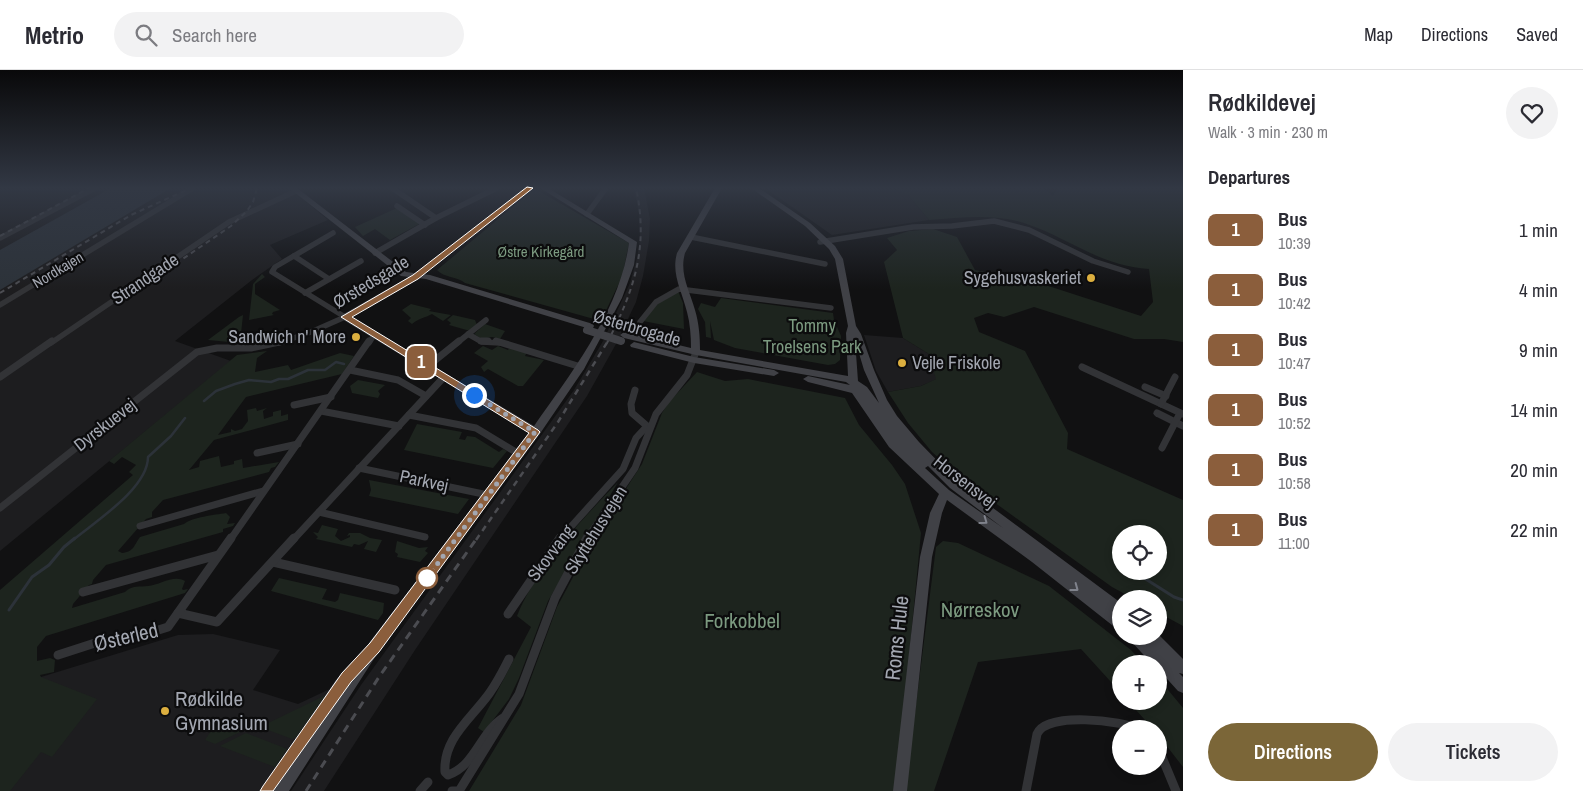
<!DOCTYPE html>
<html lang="en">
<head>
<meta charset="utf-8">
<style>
	body { margin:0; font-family:"Archivo Narrow",sans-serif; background:#f2f2f3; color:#2b2b33; height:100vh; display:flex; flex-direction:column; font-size:19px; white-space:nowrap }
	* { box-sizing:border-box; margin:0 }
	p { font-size:16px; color:#7c7c81 }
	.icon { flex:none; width:28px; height:28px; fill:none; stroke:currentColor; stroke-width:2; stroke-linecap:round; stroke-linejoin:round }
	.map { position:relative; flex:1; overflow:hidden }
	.details { display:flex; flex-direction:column; background:#fff; width:400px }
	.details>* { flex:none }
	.badge { padding:0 10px; border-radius:8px; font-size:18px; line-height:32px }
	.fabs { position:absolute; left:1112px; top:455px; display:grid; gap:10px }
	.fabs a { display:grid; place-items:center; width:55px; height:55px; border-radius:50%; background:#fff; box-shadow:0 2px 8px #0003; font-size:25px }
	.you { position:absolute; width:25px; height:25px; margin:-12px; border:4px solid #fff; border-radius:50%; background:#1a73e8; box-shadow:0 0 0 8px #1a73e833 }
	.map>.badge { position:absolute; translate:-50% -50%; box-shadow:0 0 0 2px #fff }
	h2 { padding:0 25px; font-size:19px; line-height:45px }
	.round { display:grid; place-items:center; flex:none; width:52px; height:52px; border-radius:26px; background:#f2f2f3 }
	.overview { display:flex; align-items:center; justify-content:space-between; height:85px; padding:0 25px }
	h1 { font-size:24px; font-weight:600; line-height:38px }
	.primary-button { display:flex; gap:10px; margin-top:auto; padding:10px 25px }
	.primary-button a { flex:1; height:58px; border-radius:30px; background:#7b6638; color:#fff; font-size:20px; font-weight:600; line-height:58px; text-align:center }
	.primary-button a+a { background:#f2f2f3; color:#2b2b33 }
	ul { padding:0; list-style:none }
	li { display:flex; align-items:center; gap:15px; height:60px; padding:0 25px }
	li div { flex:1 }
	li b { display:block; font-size:19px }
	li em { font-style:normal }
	li .badge { min-width:55px; font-weight:700; text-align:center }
	header { display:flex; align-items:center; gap:30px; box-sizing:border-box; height:70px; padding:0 25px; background:#fff; border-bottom:1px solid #e1e1e2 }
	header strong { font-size:24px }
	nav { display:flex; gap:28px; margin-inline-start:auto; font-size:18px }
	.search { width:350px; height:45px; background:#f2f2f3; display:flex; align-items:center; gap:12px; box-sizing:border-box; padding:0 18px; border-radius:28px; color:#7c7c81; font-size:19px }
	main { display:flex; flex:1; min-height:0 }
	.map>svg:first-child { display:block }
	.built { fill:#1d1d1f }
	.green { fill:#1d241e; fill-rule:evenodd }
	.water { fill:#2c3239 }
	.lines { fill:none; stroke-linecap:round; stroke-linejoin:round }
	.stream-far1 { stroke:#2c3239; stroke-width:2.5 }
	.stream { stroke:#2c3239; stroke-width:3 }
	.street-far2 { stroke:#323336; stroke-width:5.5 }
	.street-far1 { stroke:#323336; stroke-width:7 }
	.street { stroke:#323336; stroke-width:9 }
	.secondary { fill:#404146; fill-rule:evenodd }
	.rail-far2 { stroke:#4b4c51; stroke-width:2; stroke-dasharray:5 4; stroke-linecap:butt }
	.rail-far1 { stroke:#4b4c51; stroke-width:2.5; stroke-dasharray:6 5; stroke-linecap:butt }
	.rail { stroke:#4b4c51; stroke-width:3; stroke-dasharray:8 6; stroke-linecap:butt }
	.secondary-bridge { stroke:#404146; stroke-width:8 }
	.oneway { stroke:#80838c }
	.line { fill:#8b5e3c; stroke:#fff }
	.walk { stroke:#a3a7b1; stroke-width:5; stroke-dasharray:0 9 }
	.poi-dot { fill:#dcaf3f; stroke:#0c0c0d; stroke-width:2 }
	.stop-dot { fill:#fff; stroke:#8b5e3c; stroke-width:2.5 }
	.labels { text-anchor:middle; stroke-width:4.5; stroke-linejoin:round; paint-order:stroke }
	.far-park-label { font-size:15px; fill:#7c9a80; stroke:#0c0c0d }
	.far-street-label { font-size:15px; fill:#a3a7b1; stroke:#0c0c0d }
	.poi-label { font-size:18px; fill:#a3a7b1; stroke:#0c0c0d; text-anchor:end }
	.street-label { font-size:18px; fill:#a3a7b1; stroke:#0c0c0d }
	.park-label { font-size:18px; fill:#7c9a80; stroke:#0c0c0d }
	.near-park-label { font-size:21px; fill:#7c9a80; stroke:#0c0c0d }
	.near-street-label { font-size:21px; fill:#a3a7b1; stroke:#0c0c0d }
	.near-poi-label { font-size:21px; fill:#a3a7b1; stroke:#0c0c0d; text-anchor:start }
</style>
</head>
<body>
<header>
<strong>Metrio</strong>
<div class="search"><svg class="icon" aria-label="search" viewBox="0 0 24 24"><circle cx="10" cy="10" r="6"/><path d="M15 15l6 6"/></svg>Search here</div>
<nav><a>Map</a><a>Directions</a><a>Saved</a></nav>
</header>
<main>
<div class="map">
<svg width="1183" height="721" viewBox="0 0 1183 721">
	<rect width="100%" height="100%" fill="#111112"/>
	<g class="built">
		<path d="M 0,118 L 290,118 L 328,150 L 270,175 L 282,189 L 252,210 L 175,271 L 231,291 L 0,481 Z"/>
		<path d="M 634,118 L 644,118 L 650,149 L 649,171 L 643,206 L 636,232 L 616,274 L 587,326 L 415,580 L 324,721 L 291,721 L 361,615 L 574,320 L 603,271 L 630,213 L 637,188 L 640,169 L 639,144 Z"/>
		<path d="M 765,118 L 891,118 L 908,125 L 929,150 L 832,165 Z"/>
		<path d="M 864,265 L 903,268 L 929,284 L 937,309 L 921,316 L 888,322 L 876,301 Z"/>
		<path d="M 213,564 L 280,580 L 253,620 L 298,634 L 334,617 L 271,721 L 0,721 L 41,607 L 178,565 Z"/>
	</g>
	<g class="green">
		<path d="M 891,118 L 1044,118 L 1053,126 L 1058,118 L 1183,118 L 1183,272 L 1164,269 L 1134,269 L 1034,237 L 1004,247 L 988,243 L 974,248 L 979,262 L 1025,281 L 1068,363 L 1067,379 L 1183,430 L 1183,556 L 1159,543 L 1159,529 L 1134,529 L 1112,517 L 966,412 L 932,382 L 908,353 L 888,322 L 921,316 L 936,309 L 929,284 L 903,268 L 884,192 L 897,180 L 887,168 L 909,161 L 933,159 L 957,167 L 975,200 L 1030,210 L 1141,246 L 1153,232 L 1149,199 C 1097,195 1070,168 1024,153 C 992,143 961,148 929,150 L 908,125 ZM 1121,464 L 1159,464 L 1159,501 L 1121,501 Z"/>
		<path d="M 533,120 L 537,120 L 629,173 L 622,207 L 601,251 L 465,213 C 457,206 444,208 437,200 Z"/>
		<path d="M 397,138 L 419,154 L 390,170 L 375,159 L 363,166 L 355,157 Z"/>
		<path d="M 262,204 L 265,207 L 255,214 L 255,224 L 280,240 L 273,242 L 272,244 L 274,245 L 249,250 L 253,214 Z"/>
		<path d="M 678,221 L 683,233 L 684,259 L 643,251 L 661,230 Z"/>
		<path d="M 721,228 L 833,243 L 834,250 L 841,266 L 840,290 L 835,294 L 828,295 L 735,278 L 714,270 L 710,251 L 711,268 L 706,267 L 705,252 L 698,239 L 701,233 L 715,237 Z"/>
		<path d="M 411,234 L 431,239 L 429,241 L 451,245 L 443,251 L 432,244 C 425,248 419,248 412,254 L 408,251 L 411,248 L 402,240 Z"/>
		<path d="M 243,245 L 240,273 L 208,270 L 239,247 Z"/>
		<path d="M 453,245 L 475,250 L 477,255 L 470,261 L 449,255 L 451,253 L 447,250 Z"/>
		<path d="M 485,254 L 505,261 L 500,269 L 492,267 L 482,269 L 474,264 Z"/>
		<path d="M 483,276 L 492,280 L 498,276 L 508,280 L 510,277 L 527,282 L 525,286 L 544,290 L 523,316 L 518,316 L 488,299 L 484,302 L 481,297 L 488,291 L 474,283 Z"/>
		<path d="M 267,281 L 257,288 L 255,302 L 288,295 L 291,300 L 340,283 L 354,286 L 342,304 L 246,327 L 218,365 L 231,362 L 231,359 L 235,361 L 242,359 L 248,351 L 247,340 L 256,338 L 257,341 L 267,338 L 263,341 L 264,349 L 273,346 L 273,342 L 281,340 L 281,346 L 288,344 L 288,350 L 214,370 L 189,400 L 199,397 L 200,391 L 219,386 L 221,397 L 234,394 L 234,391 L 242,389 L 243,398 L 279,392 L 275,397 L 271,398 L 269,402 L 163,430 L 152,442 L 152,447 L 146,449 L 118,481 L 122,483 C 134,482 134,475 140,467 L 184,454 C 193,447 214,445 226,443 L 230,447 L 227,454 L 235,453 L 233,456 L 223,459 L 223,462 L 106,495 L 93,510 L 92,514 L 89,515 L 73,534 L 72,538 L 125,522 C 132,515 140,517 148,516 C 160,515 174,504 185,511 L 182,519 L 183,520 L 188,519 L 185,523 L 46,566 L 37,577 L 37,591 L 50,588 L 55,590 L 54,602 L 40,605 L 41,607 L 97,629 L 52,687 L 41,682 L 10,721 L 0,721 L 0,520 L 133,405 L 129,402 L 136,395 L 122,387 L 114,394 L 109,391 L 237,285 Z"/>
		<path d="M 697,302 L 725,311 L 748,309 L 845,328 L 859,355 L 892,395 L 905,414 L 921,463 L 896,721 L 469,721 L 521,635 L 557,537 L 594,468 L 642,394 L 662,343 L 669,332 Z"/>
		<path d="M 358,310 L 385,315 L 378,321 L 380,324 L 378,328 L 352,323 L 350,316 Z"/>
		<path d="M 417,354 L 462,362 L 459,369 L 465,370 L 467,366 L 475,367 L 499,382 L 503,379 L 507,381 L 493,398 L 404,380 Z"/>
		<path d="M 369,410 L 469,429 L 458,444 L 369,426 L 371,420 Z"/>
		<path d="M 618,412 L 548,531 L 519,608 L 509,629 L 484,662 L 478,658 L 531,557 L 517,546 C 536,498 582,449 618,412 Z"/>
		<path d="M 322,455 L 338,459 L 335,466 L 341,471 L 350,467 L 350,465 L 347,466 L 349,463 L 360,463 L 370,468 L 382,470 L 376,482 L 364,479 L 368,471 L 359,475 L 354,474 L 352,477 L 316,469 L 318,467 L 313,462 L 318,463 Z"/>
		<path d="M 397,471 L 419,478 L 428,477 L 425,481 L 428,483 L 420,492 L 397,487 L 398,484 L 395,482 Z"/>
		<path d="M 943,471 L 958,473 L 1049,516 L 1131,580 L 1144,594 L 1121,594 L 1121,623 L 1081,579 L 978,592 L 934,721 L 905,721 L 936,477 Z"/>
		<path d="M 279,508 L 327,519 L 322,529 L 335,532 L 338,530 L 340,523 L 384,533 L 383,543 L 378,550 L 271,521 Z"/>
		<path d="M 1159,609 L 1183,638 L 1183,697 L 1159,666 L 1159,659 L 1153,659 L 1128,631 L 1159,631 Z"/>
		<path d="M 326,625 L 296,667 L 292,669 L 260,657 Z"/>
		<path d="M 217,652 L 242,661 L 215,674 L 205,670 Z"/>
		<path d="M 246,663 L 287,679 L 275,697 L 220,676 Z"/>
	</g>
	<path class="water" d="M 111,118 L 171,118 L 0,220 L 0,180 Z"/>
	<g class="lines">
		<g class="stream-far1">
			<path d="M 204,331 L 216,321 L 235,314 L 249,310 L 271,312 L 279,309 L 288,309 L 308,300 L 325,300 L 336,292 L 344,294"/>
			<path d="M 73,470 C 96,451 148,418 148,387 L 171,366 L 185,348"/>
		</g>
		<g class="stream">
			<path d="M 1133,501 L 1174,527 L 1183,530"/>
			<path d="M 9,540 L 32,507 L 49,495 L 64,477 L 75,468"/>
		</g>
		<g class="street-far2">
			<path d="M 392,118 L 436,148"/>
			<path d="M 397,136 L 425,155"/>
			<path d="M 587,144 L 606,118"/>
			<path d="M 333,163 L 275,197 L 272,202 L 345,247"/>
			<path d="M 691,167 L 825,194"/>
			<path d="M 0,168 L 95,118"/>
			<path d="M 820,172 L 913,157 L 952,156 L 994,151 L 1029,160 L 1093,191 L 1128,202"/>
			<path d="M 375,183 L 436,148 L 497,118"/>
			<path d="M 294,186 L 329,209"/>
			<path d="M 415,207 L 530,118"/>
			<path d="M 305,223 L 361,191"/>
			<path d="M 0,235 L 193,118"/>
			<path d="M 640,252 L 656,232 L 679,219 L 831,238"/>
			<path d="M 468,264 L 482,272 L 500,273"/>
			<path d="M 51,273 L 229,152 L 296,121"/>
			<path d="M 279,273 L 311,262 L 345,247"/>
			<path d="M 369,273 L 374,265"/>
			<path d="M 457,273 L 486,250"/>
		</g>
		<g class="street-far1">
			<path d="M 481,271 L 488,271"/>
			<path d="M 496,271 L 581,297"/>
			<path d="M 428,296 L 459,271"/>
			<path d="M 1082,297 L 1183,344"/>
			<path d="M 350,300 L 398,310 L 426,326"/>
			<path d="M 0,307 L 52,271"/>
			<path d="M 1145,317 L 1166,326"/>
			<path d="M 635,320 L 631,334 L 632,343 L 647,356"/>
			<path d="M 1161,334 L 1175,307"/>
			<path d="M 294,335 L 331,327"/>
			<path d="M 321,341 L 399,356"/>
			<path d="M 1157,343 L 1183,356"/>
			<path d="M 409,345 L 476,358 L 519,384"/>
			<path d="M 1162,378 L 1180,343"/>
			<path d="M 257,383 L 298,374"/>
			<path d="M 359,398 L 488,425"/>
			<path d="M 0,438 L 197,282 L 217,278 L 251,278 L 284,271"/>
			<path d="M 319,442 L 425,467"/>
			<path d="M 140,456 L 263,421"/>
			<path d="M 230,470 L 369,271"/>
			<path d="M 293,470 L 444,307"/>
			<path d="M 559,470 L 623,399 L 636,368 L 647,356 L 650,357"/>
			<path d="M 586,470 L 635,398 L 656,344 L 687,305 L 696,282"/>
		</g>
		<g class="street">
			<path d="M 273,492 L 395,520"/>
			<path d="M 83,522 L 218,485"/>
			<path d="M 178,543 L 217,552 L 294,468"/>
			<path d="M 508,544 L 560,468"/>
			<path d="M 58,585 L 95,573 L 114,574 L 168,557 L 231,468"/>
			<path d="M 503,648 C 480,663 475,696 448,705 L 445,702 C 443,671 467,652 485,629 C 495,617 502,603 509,589"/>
			<path d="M 1159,680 L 1176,721"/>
			<path d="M 420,721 L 428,712"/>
			<path d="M 452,721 L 459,721 L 519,624 L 555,528 L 587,468"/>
			<path d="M 1026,721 L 1037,664 C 1047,641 1122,651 1140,659"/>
		</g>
		<g class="secondary">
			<path d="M 289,118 L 297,118 L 406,202 L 430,205 L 593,254 L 594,256 L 593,258 L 590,259 L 426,209 L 418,208 L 351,247 L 534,356 C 572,302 620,240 629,173 L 540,118 L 548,118 L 637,172 L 634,195 L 622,228 L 584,299 L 539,365 L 379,581 L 289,721 L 261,721 L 336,610 L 352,592 L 358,591 L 369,573 L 529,363 L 342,249 L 341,247 L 342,245 L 409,207 L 401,206 Z"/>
			<path d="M 715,118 L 722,118 L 685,183 C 679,204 690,221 695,240 C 699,253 700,267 700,280 L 848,306 L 846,263 L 848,256 L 835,189 L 829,179 L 805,156 L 751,118 L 759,118 L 810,153 L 835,176 L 843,189 L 856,256 L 861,264 L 874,300 L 887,330 L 897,346 L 919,372 L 958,412 L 1121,533 L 1121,546 L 1117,544 L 1121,548 L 1121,561 L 1117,559 L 1032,492 L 947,430 L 942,443 L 932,487 L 907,721 L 893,721 L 920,487 L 930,443 L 939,424 L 889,377 L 852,323 L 808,312 L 803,309 L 808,306 L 850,315 L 846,312 L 696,285 L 624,268 L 620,265 L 624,262 L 691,278 C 691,266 690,253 687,242 C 682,221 671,204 677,183 ZM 855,270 L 864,300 L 879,333 L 867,317 L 858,311 ZM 928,396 L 950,418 L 1003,458 L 949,420 L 925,398 Z"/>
			<path d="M 634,272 L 694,287 L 774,300 L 779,303 L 774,306 L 694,293 L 631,277 L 630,275 Z"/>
			<path d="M 1159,565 L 1183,589 L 1183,604 L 1179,603 L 1183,607 L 1183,623 L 1178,621 L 1159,600 L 1159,594 L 1152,594 L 1130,570 L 1128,566 L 1143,566 L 1146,569 L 1145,566 L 1159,566 Z"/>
		</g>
		<g class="rail-far2">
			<path d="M 0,166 L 89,118"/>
			<path d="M 0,223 L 131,145 L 191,118"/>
			<path d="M 124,229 L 231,156 L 247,141 L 253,132 L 257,118"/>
			<path d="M 607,273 C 634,221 649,177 636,118"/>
		</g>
		<path class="rail-far1" d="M 476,470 L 558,352 L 608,271"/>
		<path class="rail" d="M 306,721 L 379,607 L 477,468"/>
		<path class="secondary-bridge" d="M 587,260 L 621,271"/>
	</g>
	<defs><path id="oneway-chevron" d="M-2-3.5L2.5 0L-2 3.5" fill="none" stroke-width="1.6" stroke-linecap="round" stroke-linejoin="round" transform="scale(1.25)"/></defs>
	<g class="oneway">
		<use href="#oneway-chevron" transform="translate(984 451) rotate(36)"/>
		<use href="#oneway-chevron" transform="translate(1075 518) rotate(37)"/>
	</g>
	<linearGradient id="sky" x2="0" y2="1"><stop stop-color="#09090a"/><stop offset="0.54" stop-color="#323844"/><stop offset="1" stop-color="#323844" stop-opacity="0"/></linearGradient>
	<rect width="1183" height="219" fill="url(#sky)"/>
	<path class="line" d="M 527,117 L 533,118 L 418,209 L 352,247 L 538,360 L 540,362 L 379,582 L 351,612 L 273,721 L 260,721 L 263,716 L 342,603 L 370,573 L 529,363 L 341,247 L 413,205 Z"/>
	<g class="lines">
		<path class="walk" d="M 427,508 L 535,362 L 474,325"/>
	</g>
	<g class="poi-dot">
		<circle cx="1091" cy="208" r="5"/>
		<circle cx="356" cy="267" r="5"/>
		<circle cx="902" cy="293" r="5"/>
		<circle cx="165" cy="641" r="5"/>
	</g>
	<circle class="stop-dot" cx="427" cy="508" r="10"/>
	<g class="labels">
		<g class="far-park-label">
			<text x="541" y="187">Østre Kirkegård</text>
		</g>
		<g class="far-street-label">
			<text transform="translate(58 200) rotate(-31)" y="5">Nordkajen</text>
		</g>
		<g class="poi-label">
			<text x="1081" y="214">Sygehusvaskeriet</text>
			<text x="346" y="273">Sandwich n' More</text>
			<text x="912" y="299" text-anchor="start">Vejle Friskole</text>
		</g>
		<g class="street-label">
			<text transform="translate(145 209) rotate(-34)" y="6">Strandgade</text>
			<text transform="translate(371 212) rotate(-31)" y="6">Ørstedsgade</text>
			<text transform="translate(637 258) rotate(16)" y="6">Østerbrogade</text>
			<text transform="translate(105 355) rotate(-38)" y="6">Dyrskuevej</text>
			<text transform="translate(424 411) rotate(12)" y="6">Parkvej</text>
			<text transform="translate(965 412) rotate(38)" y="6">Horsensvej</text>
			<text transform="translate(596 460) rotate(-58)" y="6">Skyttehusvejen</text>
			<text transform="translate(551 483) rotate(-53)" y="6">Skovvang</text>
		</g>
		<g class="park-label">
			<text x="812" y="262">Tommy<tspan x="812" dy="21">Troelsens Park</tspan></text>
		</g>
		<g class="near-park-label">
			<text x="980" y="547">Nørreskov</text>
			<text x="742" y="558">Forkobbel</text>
		</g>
		<g class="near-street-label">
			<text transform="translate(126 567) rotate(-13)" y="7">Østerled</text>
			<text transform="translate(897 568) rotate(-84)" y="7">Roms Hule</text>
		</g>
		<g class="near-poi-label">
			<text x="175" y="636">Rødkilde<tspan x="175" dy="24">Gymnasium</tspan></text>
		</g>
	</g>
</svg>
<div class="fabs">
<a><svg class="icon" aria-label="locate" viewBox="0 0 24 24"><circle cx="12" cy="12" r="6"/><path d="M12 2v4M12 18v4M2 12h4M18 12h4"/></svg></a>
<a><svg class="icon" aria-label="layers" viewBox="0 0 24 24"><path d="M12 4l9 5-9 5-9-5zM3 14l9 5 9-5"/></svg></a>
<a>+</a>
<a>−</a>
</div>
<div class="you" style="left:474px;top:325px"></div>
<b class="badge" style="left:421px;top:292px;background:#8b5e3c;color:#fff">1</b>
</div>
<section class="details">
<div class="overview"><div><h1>Rødkildevej</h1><p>Walk · 3 min · 230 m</p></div><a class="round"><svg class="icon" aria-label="heart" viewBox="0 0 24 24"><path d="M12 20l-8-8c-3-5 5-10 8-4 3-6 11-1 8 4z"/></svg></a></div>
<h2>Departures</h2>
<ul>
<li><span class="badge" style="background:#8b5e3c;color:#fff">1</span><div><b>Bus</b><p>10:39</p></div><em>1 min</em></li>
<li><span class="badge" style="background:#8b5e3c;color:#fff">1</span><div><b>Bus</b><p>10:42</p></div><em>4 min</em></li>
<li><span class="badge" style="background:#8b5e3c;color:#fff">1</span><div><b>Bus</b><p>10:47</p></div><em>9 min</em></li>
<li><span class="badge" style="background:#8b5e3c;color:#fff">1</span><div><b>Bus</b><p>10:52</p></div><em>14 min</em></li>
<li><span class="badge" style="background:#8b5e3c;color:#fff">1</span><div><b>Bus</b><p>10:58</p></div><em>20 min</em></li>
<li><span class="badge" style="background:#8b5e3c;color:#fff">1</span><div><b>Bus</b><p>11:00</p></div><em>22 min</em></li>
</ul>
<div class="primary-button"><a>Directions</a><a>Tickets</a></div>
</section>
</main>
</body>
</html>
